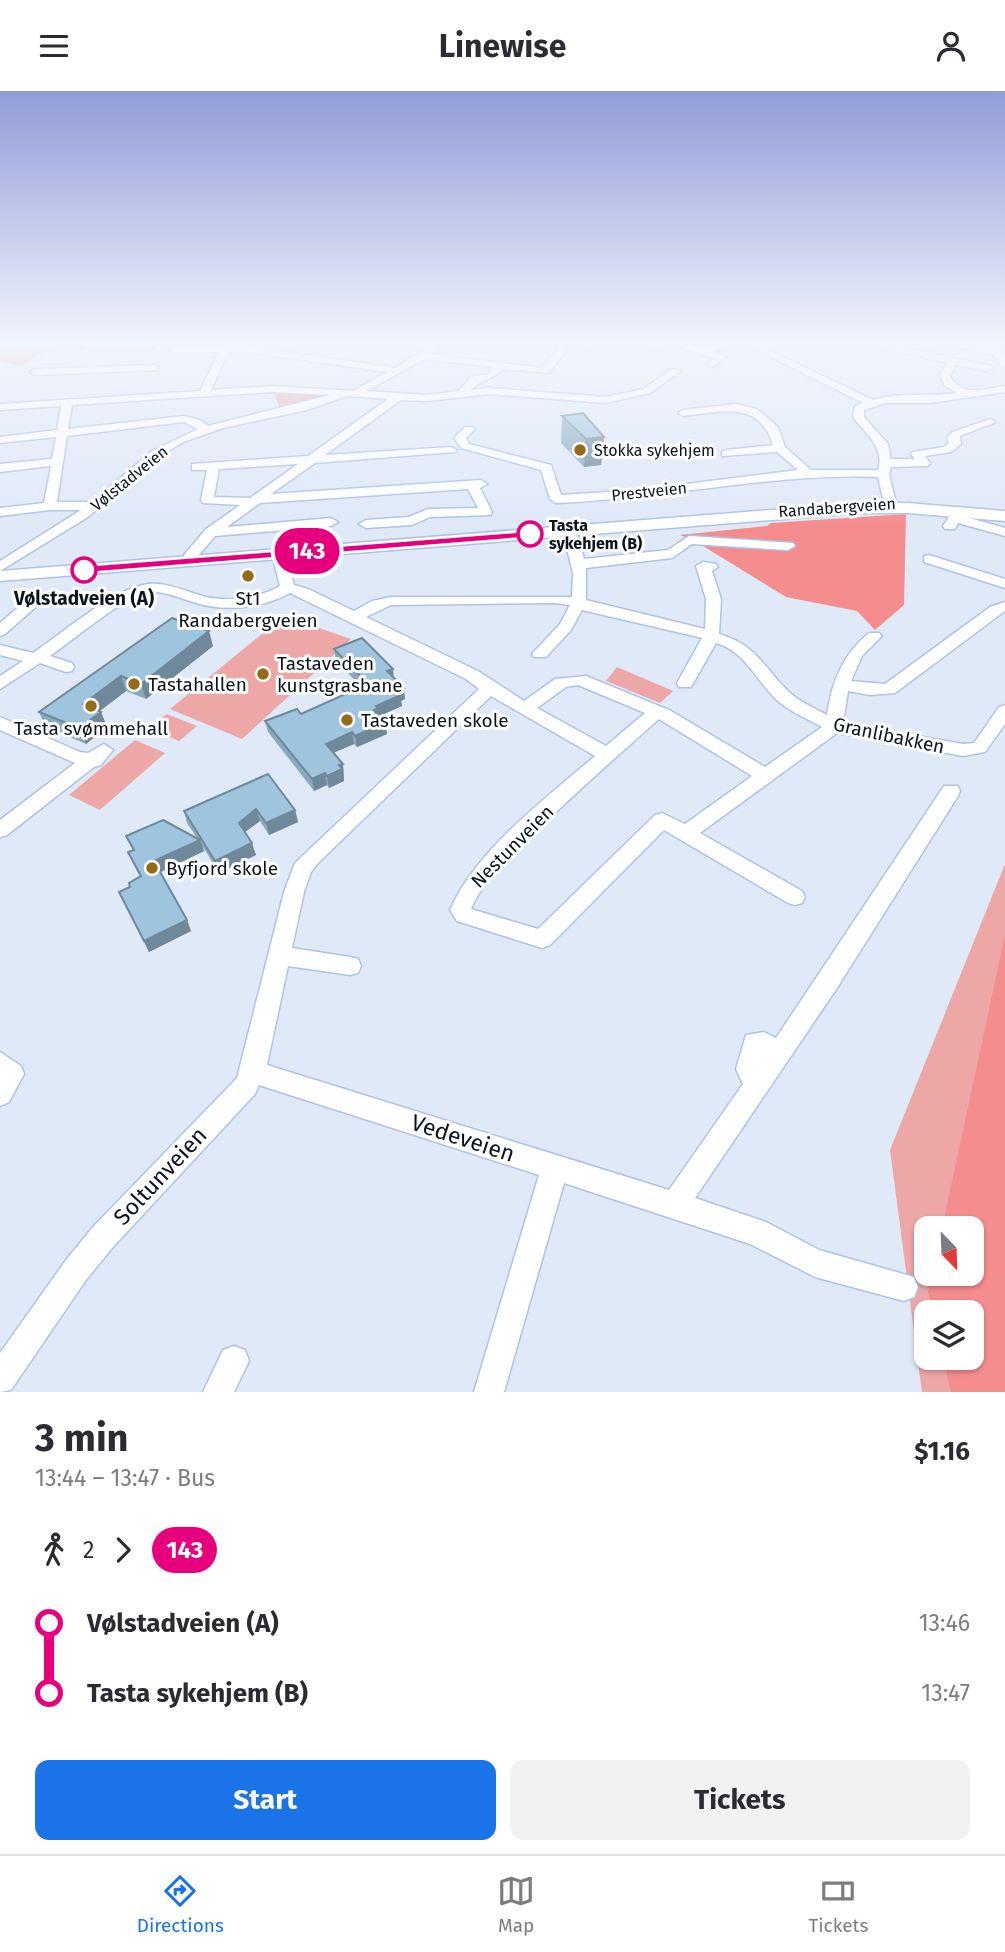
<!DOCTYPE html>
<html lang="en">
<head>
<meta charset="utf-8">
<style>
	body { margin:0; font-family:"Fira Sans",sans-serif; background:#f2f2f3; color:#2b2b33; height:100vh; display:flex; flex-direction:column; font-size:26px; white-space:nowrap }
	* { box-sizing:border-box; margin:0 }
	p { font-size:23px; color:#7c7c81 }
	.icon { flex:none; width:38px; height:38px; fill:none; stroke:currentColor; stroke-width:2; stroke-linecap:round; stroke-linejoin:round }
	.map { position:relative; height:1301px; overflow:hidden }
	.sheet { display:flex; flex-direction:column; background:#fff; flex:1 }
	.sheet>* { flex:none }
	.badge { padding:0 14px; border-radius:23px; font-size:24px; line-height:46px }
	.needle { width:46px; rotate:157deg }
	.buttons { position:absolute; left:914px; top:1125px; display:grid; gap:14px }
	.buttons a { display:grid; place-items:center; width:70px; height:70px; border-radius:14px; background:#fff; box-shadow:0 2px 5px #0004; font-size:35px }
	.map>.badge { position:absolute; translate:-50% -50%; box-shadow:0 0 0 4px #fff }
	.legs { display:flex; align-items:center; gap:10px; height:77px; padding:0 35px; font-size:23px }
	.legs p { margin-inline-start:auto }
	.headline { display:flex; align-items:center; justify-content:space-between; height:119px; padding:0 35px }
	h1 { font-size:38px; font-weight:700; line-height:52px }
	.action { display:flex; gap:14px; margin-top:auto; padding:14px 35px }
	.action a { flex:1; height:80px; border-radius:14px; background:#1a73e8; color:#fff; font-size:28px; font-weight:700; line-height:80px; text-align:center }
	.action a+a { background:#f2f2f3; color:#2b2b33 }
	ul { padding:0 35px; list-style:none }
	li { display:flex; align-items:center; gap:24px; height:70px; font-size:26px }
	li i { display:grid; place-items:center; width:10px; height:100%; margin:0 9px; background:currentColor }
	li i::after { content:''; width:18px; height:18px; margin:-9px; border:5px solid; border-radius:50%; background:#fff }
	li p { margin-inline-start:auto }
	li:first-child i { background:linear-gradient(#0000 50%,currentColor 0) }
	li:last-child i { background:linear-gradient(currentColor 50%,#0000 0) }
	header { display:flex; justify-content:space-between; align-items:center; height:91px; padding:0 35px; background:#fff; font-size:32px; font-weight:700 }
	.tabs { display:flex; justify-content:space-around; align-items:center; height:98px; border-top:2px solid #e1e1e2; background:#fff; font-size:19px; color:#7c7c81 }
	.tabs a { display:grid; justify-items:center; gap:4px }
	.tabs .selected { color:#1a73e8 }
	.map>svg:first-child { display:block }
	.green { fill:#eda7a7; fill-rule:evenodd }
	.forest { fill:#f58d8f }
	.lines { fill:none; stroke-linecap:round; stroke-linejoin:round }
	.minor-casing { stroke:#adc3e6; stroke-width:3 }
	.major-casing { stroke:#adc3e6; stroke-width:3 }
	.highway-casing { stroke:#adc3e6; stroke-width:4 }
	.minor { fill:#fff; fill-rule:evenodd }
	.major { fill:#fff; fill-rule:evenodd }
	.highway { fill:#fff; fill-rule:evenodd }
	.minor-bridge-casing { stroke:#adc3e6; stroke-width:12; stroke-linecap:butt }
	.minor-bridge { stroke:#fff; stroke-width:10 }
	.wall { fill:#88a9bf }
	.shaded-wall { fill:#6f899b }
	.building { fill:#9ec4de; stroke:#6f899b; stroke-width:2 }
	.line-1 { fill:#e6007e; stroke:#fff; stroke-width:2 }
	.poi-dot { fill:#956b17; stroke:#fff; stroke-width:2.5 }
	.stop-1-dot { fill:#fff; stroke:#e6007e; stroke-width:3.5 }
	.labels { text-anchor:middle; stroke-width:6; stroke-linejoin:round; paint-order:stroke }
	.far-poi-label { font-size:16px; fill:#0b131f; stroke:#fff; text-anchor:start }
	.far-street-label { font-size:16px; fill:#0b131f; stroke:#fff }
	.far-stop-label { font-size:16px; font-weight:bold; fill:#0b131f; stroke:#fff; text-anchor:start }
	.stop-label { font-size:19px; font-weight:bold; fill:#0b131f; stroke:#fff }
	.poi-label { font-size:19px; fill:#0b131f; stroke:#fff; text-anchor:start }
	.street-label { font-size:19px; fill:#0b131f; stroke:#fff }
	.near-street-label { font-size:23px; fill:#0b131f; stroke:#fff }
</style>
</head>
<body>
<header><svg class="icon" aria-label="menu" viewBox="0 0 24 24"><path d="M4 6h16M4 12h16M4 18h16"/></svg>Linewise<svg class="icon" aria-label="person" viewBox="0 0 24 24"><circle cx="12" cy="8" r="4"/><path d="M4 21q1-7 8-7t8 7"/></svg></header>
<div class="map">
<svg width="1005" height="1301" viewBox="0 0 1005 1301">
	<rect width="100%" height="100%" fill="#e0e9f8"/>
	<g class="green">
		<path d="M 0,251 L 98,251 L 82,259 L 45,261 L 21,275 L 0,271 Z"/>
		<path d="M 109,251 L 183,251 L 178,255 L 162,253 L 150,261 L 90,260 Z"/>
		<path d="M 274,301 L 315,302 L 322,308 L 281,322 Z"/>
		<path d="M 284,525 L 351,548 L 242,648 L 170,618 Z"/>
		<path d="M 617,576 L 673,600 L 660,612 L 606,590 Z"/>
		<path d="M 167,623 L 197,635 L 179,650 L 149,637 Z"/>
		<path d="M 135,649 L 165,662 L 100,719 L 69,704 Z"/>
		<path d="M 1005,773 L 1005,1301 L 922,1301 L 890,1059 ZM 926,1138 L 971,1138 L 971,1183 L 926,1183 ZM 926,1222 L 971,1222 L 971,1267 L 926,1267 Z"/>
	</g>
	<g class="forest">
		<path d="M 906,423 L 904,514 L 875,539 L 857,520 L 786,506 L 695,450 L 680,444 L 767,435 L 771,432 Z"/>
		<path d="M 1005,844 L 1005,1301 L 951,1301 L 943,1267 L 971,1267 L 971,1222 L 933,1221 L 928,1201 L 932,1183 L 971,1183 L 971,1138 L 942,1137 Z"/>
	</g>
	<g class="lines">
		<g class="minor-casing">
			<g id="minor">
				<path d="M 435,251 L 446,251 L 431,263 L 542,277 L 559,256 L 567,258 L 549,282 L 503,278 C 493,289 481,288 471,299 L 489,297 L 606,306 L 643,298 L 672,278 L 681,280 L 650,302 L 606,312 L 489,303 L 427,310 L 401,309 L 325,364 L 451,356 L 457,359 L 455,361 L 315,372 L 271,403 L 481,389 L 487,393 L 480,397 L 492,421 L 491,424 L 430,426 L 412,434 L 366,437 L 359,433 L 366,429 L 409,426 L 428,418 L 478,417 L 468,398 L 260,412 L 227,436 L 331,427 L 338,431 L 331,435 L 215,445 L 198,465 L 195,473 L 185,473 L 184,464 L 206,438 L 240,414 L 203,412 L 201,409 L 207,379 L 192,379 L 192,373 L 308,365 L 388,308 L 347,305 L 307,319 L 223,337 L 183,351 L 160,365 L 88,426 L 0,480 L 0,470 L 81,419 L 50,419 L 0,425 L 0,417 L 44,412 L 51,375 L 0,381 L 0,373 L 52,368 L 56,346 L 0,352 L 0,346 L 57,339 L 61,315 L 0,319 L 0,313 L 200,300 L 219,261 L 172,261 L 172,257 L 175,256 L 247,255 L 396,277 ZM 228,261 L 247,261 L 387,281 L 353,300 L 273,295 L 211,299 ZM 425,268 L 493,276 L 488,283 L 471,286 L 459,300 L 427,304 L 366,300 ZM 273,301 L 330,304 L 208,335 L 200,329 L 184,325 L 68,338 L 72,314 ZM 184,331 L 198,338 L 152,360 L 92,411 L 57,411 L 67,345 ZM 298,373 L 250,407 L 214,406 L 219,378 Z"/>
				<path d="M 579,251 L 591,251 L 594,254 L 589,257 Z"/>
				<path d="M 684,251 L 703,257 L 724,251 L 752,251 L 873,309 C 899,301 929,306 957,302 L 945,295 L 940,284 L 947,272 L 860,251 L 879,251 L 992,275 L 993,277 L 988,280 L 956,274 L 950,284 C 960,307 985,298 1005,295 L 1005,301 L 930,312 L 886,312 L 864,319 L 864,326 L 888,353 L 891,368 L 915,368 L 911,363 L 913,361 L 944,356 L 949,352 L 947,347 L 952,341 L 990,328 L 996,331 L 960,345 L 961,353 L 951,361 L 925,365 L 930,372 L 928,375 L 891,376 L 889,383 L 897,416 L 891,420 L 885,416 L 878,386 C 770,382 664,408 556,412 L 550,408 L 541,379 L 461,357 L 454,347 L 465,336 L 473,336 L 475,338 L 466,347 L 469,353 L 551,374 L 561,404 L 638,399 L 798,379 L 777,361 L 722,365 L 722,361 L 726,359 L 773,354 C 759,308 720,321 683,325 L 678,322 L 683,319 L 735,313 L 757,318 L 778,336 L 785,356 L 811,379 L 878,379 C 885,356 865,342 853,326 L 855,315 L 863,312 L 740,251 L 713,260 L 726,266 L 713,276 L 708,273 L 714,267 L 676,255 L 652,257 L 647,254 L 653,251 Z"/>
				<path d="M 154,274 L 158,275 L 158,279 L 35,284 L 30,281 L 35,278 Z"/>
				<path d="M 955,423 L 1005,437 L 1005,445 L 958,432 L 955,438 L 945,438 L 943,435 L 950,424 Z"/>
				<path d="M 571,442 L 578,446 L 584,468 L 668,459 L 689,445 L 793,452 L 795,455 L 788,459 L 692,453 L 672,467 L 586,477 L 586,509 L 705,538 L 706,508 L 696,475 L 703,471 L 716,473 L 718,476 L 712,480 L 721,508 L 719,543 C 757,554 763,576 789,601 C 799,611 815,617 827,624 C 832,591 842,564 869,542 L 879,542 L 882,545 L 862,565 L 851,590 L 885,593 L 990,516 L 1005,511 L 1005,520 L 895,602 L 870,604 L 848,600 L 843,632 L 963,653 L 974,652 L 999,616 L 1005,614 L 1005,633 L 985,661 L 963,665 L 837,642 L 700,742 L 802,800 L 805,806 L 802,812 L 795,814 L 788,812 L 664,739 L 550,854 L 542,857 L 457,830 L 450,819 C 476,759 546,707 595,665 L 491,605 L 317,773 L 311,781 L 304,801 L 292,857 L 350,866 L 358,868 L 361,875 L 358,882 L 350,884 L 288,875 L 267,974 L 669,1099 L 743,993 L 736,978 L 746,944 L 764,941 L 776,947 L 944,695 L 958,695 L 960,700 L 958,705 L 837,897 L 695,1107 L 766,1131 L 819,1159 L 914,1186 L 918,1196 L 914,1206 L 904,1210 L 815,1186 L 750,1153 L 564,1092 L 504,1301 L 474,1301 L 539,1084 L 259,994 L 255,1003 L 113,1156 L 86,1189 L 11,1299 L 0,1301 L 0,1262 L 66,1169 L 93,1136 L 237,987 L 284,801 L 295,772 L 479,598 L 466,588 L 290,502 C 263,517 225,521 196,512 C 179,507 162,498 144,502 C 124,507 70,551 50,565 L 72,572 L 74,576 L 72,580 L 66,581 L 40,572 L 0,598 L 0,585 L 23,570 L 0,564 L 0,554 L 33,562 C 61,543 111,500 143,494 C 165,489 186,501 206,506 C 229,511 260,507 280,495 L 274,471 L 282,459 C 292,457 295,463 300,470 L 292,487 L 294,494 L 308,498 L 354,520 L 372,510 L 391,506 L 572,506 L 573,482 L 564,446 ZM 555,512 L 570,514 L 560,533 L 532,563 L 534,566 L 546,566 L 571,539 L 582,519 L 694,545 L 702,547 L 677,592 L 679,596 L 691,596 L 716,552 C 747,561 757,592 779,611 C 791,621 808,628 822,636 L 765,676 L 671,620 L 586,585 L 555,588 L 524,610 L 478,580 L 366,526 L 391,514 ZM 578,594 L 645,622 L 606,655 L 537,617 L 566,596 ZM 659,628 L 752,685 L 685,733 L 662,722 L 655,724 L 538,838 L 471,818 C 483,789 510,765 532,744 C 573,704 616,666 659,628 Z"/>
				<path d="M 929,464 L 1005,488 L 1005,497 L 924,471 L 924,465 Z"/>
				<path d="M 41,500 L 48,504 L 46,507 L 5,543 L 0,545 L 0,532 L 36,501 Z"/>
				<path d="M 0,626 L 80,661 L 88,662 L 104,653 L 113,659 L 101,674 L 94,676 L 7,744 L 0,746 L 0,729 L 75,672 L 0,639 Z"/>
				<path d="M 0,961 L 21,975 L 24,983 L 9,1011 L 0,1015 Z"/>
				<path d="M 234,1255 L 245,1259 L 249,1270 L 234,1301 L 203,1301 L 223,1259 Z"/>
			</g>
		</g>
		<g class="major-casing">
			<path id="major" d="M 859,412 L 907,412 L 1005,420 L 1005,430 L 907,422 L 859,422 L 0,490 L 0,480 Z"/>
		</g>
		<g class="highway-casing">
			<path id="highway" d="M 948,251 L 974,251 L 1005,258 L 1005,266 L 950,254 Z"/>
		</g>
		<use href="#minor" class="minor"/>
		<use href="#major" class="major"/>
		<use href="#highway" class="highway"/>
		<g class="minor-bridge-casing">
			<path id="minor-bridge" d="M 991,251 L 1004,270"/>
		</g>
		<use href="#minor-bridge" class="minor-bridge"/>
	</g>
	<g class="wall">
		<path d="M 562,325 L 604,346 L 601,374 L 584,376 L 561,352 Z"/>
		<path d="M 172,527 L 213,555 L 146,608 L 126,600 L 100,620 L 101,621 L 107,636 L 86,653 L 46,636 L 39,621 Z"/>
		<path d="M 334,558 L 394,587 L 405,608 L 401,610 L 402,615 L 380,625 L 387,643 L 357,656 L 354,653 L 333,662 L 343,673 L 344,690 L 329,697 L 327,694 L 314,700 L 268,641 L 265,630 L 301,623 L 361,596 L 336,569 Z"/>
		<path d="M 295,719 L 298,731 L 269,744 L 260,730 L 245,741 L 256,764 L 219,782 L 203,756 L 204,760 L 160,781 L 187,829 L 191,840 L 149,861 L 119,801 L 130,796 L 140,786 L 128,761 L 133,759 L 126,745 L 197,747 L 187,732 L 184,720 Z"/>
	</g>
	<g class="shaded-wall">
		<path d="M 604,346 L 601,374 L 584,376 L 586,348 Z"/>
		<path d="M 209,540 L 213,555 L 146,608 L 141,593 Z"/>
		<path d="M 393,578 L 394,589 L 387,580 Z"/>
		<path d="M 121,585 L 126,600 L 89,628 L 83,613 Z"/>
		<path d="M 404,597 L 405,608 L 401,610 L 402,615 L 379,625 L 374,619 L 376,615 L 396,600 Z"/>
		<path d="M 101,621 L 107,636 L 86,653 L 79,637 Z"/>
		<path d="M 386,631 L 387,643 L 357,656 L 355,645 Z"/>
		<path d="M 352,641 L 354,653 L 328,664 L 326,653 Z"/>
		<path d="M 343,673 L 344,690 L 329,697 L 327,685 L 339,674 Z"/>
		<path d="M 325,682 L 327,694 L 314,700 L 312,688 Z"/>
		<path d="M 256,718 L 260,730 L 242,743 L 239,732 Z"/>
		<path d="M 295,719 L 298,731 L 269,744 L 266,732 Z"/>
		<path d="M 200,749 L 204,760 L 159,782 L 154,770 Z"/>
		<path d="M 252,752 L 256,764 L 219,782 L 215,770 Z"/>
		<path d="M 187,829 L 191,840 L 149,861 L 144,850 Z"/>
	</g>
	<g class="building">
		<path d="M 583,322 L 604,346 L 586,348 L 562,325 Z"/>
		<path d="M 172,527 L 209,540 L 141,593 L 121,585 L 83,613 L 101,621 L 79,637 L 39,621 Z"/>
		<path d="M 362,547 L 393,578 L 387,580 L 404,597 L 396,600 L 401,604 L 376,615 L 378,617 L 374,619 L 386,631 L 355,645 L 352,641 L 326,653 L 343,673 L 339,674 L 342,678 L 327,685 L 325,682 L 312,688 L 265,630 L 297,618 L 301,623 L 368,593 L 334,558 Z"/>
		<path d="M 268,683 L 295,719 L 266,732 L 256,718 L 239,732 L 252,752 L 215,770 L 184,720 Z"/>
		<path d="M 163,729 L 200,749 L 154,770 L 187,829 L 144,850 L 119,801 L 130,796 L 129,792 L 141,785 L 128,761 L 134,759 L 126,745 Z"/>
	</g>
	<linearGradient id="sky" x2="0" y2="1"><stop stop-color="#919bd8"/><stop offset="0.58" stop-color="#f1f5fc"/><stop offset="1" stop-color="#f1f5fc" stop-opacity="0"/></linearGradient>
	<rect width="1005" height="433" fill="url(#sky)"/>
	<path class="line-1" d="M 530,440 L 535,443 L 534,446 L 84,482 L 78,479 L 84,475 Z"/>
	<g class="poi-dot">
		<circle cx="580" cy="359" r="7"/>
		<circle cx="248" cy="485" r="7"/>
		<circle cx="263" cy="583" r="7"/>
		<circle cx="134" cy="593" r="7"/>
		<circle cx="91" cy="615" r="7"/>
		<circle cx="347" cy="629" r="7"/>
		<circle cx="152" cy="777" r="7"/>
	</g>
	<g class="stop-1-dot">
		<circle cx="530" cy="443" r="12"/>
		<circle cx="84" cy="479" r="12"/>
	</g>
	<g class="labels">
		<g class="far-poi-label">
			<text x="594" y="365">Stokka sykehjem</text>
		</g>
		<g class="far-street-label">
			<text transform="translate(129 387) rotate(-39)" y="6">Vølstadveien</text>
			<text transform="translate(649 400) rotate(-6)" y="6">Prestveien</text>
			<text transform="translate(837 416) rotate(-4)" y="6">Randabergveien</text>
		</g>
		<g class="far-stop-label">
			<text x="549" y="440">Tasta<tspan x="549" dy="18">sykehjem (B)</tspan></text>
		</g>
		<g class="stop-label">
			<text x="84" y="514">Vølstadveien (A)</text>
		</g>
		<g class="poi-label">
			<text x="248" y="514" text-anchor="middle">St1<tspan x="248" dy="22">Randabergveien</tspan></text>
			<text x="277" y="579">Tastaveden<tspan x="277" dy="22">kunstgrasbane</tspan></text>
			<text x="148" y="600">Tastahallen</text>
			<text x="361" y="636">Tastaveden skole</text>
			<text x="91" y="644" text-anchor="middle">Tasta svømmehall</text>
			<text x="166" y="784">Byfjord skole</text>
		</g>
		<g class="street-label">
			<text transform="translate(889 644) rotate(12)" y="7">Granlibakken</text>
			<text transform="translate(512 755) rotate(-45)" y="7">Nestunveien</text>
		</g>
		<g class="near-street-label">
			<text transform="translate(463 1047) rotate(18)" y="8">Vedeveien</text>
			<text transform="translate(160 1085) rotate(-47)" y="8">Soltunveien</text>
		</g>
	</g>
</svg>
<div class="buttons">
<a><svg class="needle" viewBox="-14 -14 28 28"><path d="M0-13l5 13h-10z" fill="#e53935"/><path d="M0 13l5-13h-10z" fill="#7c7c81"/></svg></a>
<a><svg class="icon" aria-label="layers" viewBox="0 0 24 24"><path d="M12 4l9 5-9 5-9-5zM3 14l9 5 9-5"/></svg></a>
</div>
<b class="badge" style="left:307px;top:460px;background:#e6007e;color:#fff">143</b>
</div>
<section class="sheet">
<div class="headline"><div><h1>3 min</h1><p>13:44 – 13:47 · Bus</p></div><b>$1.16</b></div>
<div class="legs"><svg class="icon" aria-label="walk" viewBox="0 0 24 24"><circle cx="13" cy="4" r="2"/><path d="M13 8l-2 6 4 7M11 14l-3 7M7 12l3-4h3l4 4"/></svg>2<svg class="icon" aria-label="forward" viewBox="0 0 24 24"><path d="M9 5l7 7-7 7"/></svg><b class="badge" style="background:#e6007e;color:#fff">143</b></div>
<ul>
<li><i style="color:#e6007e"></i><b>Vølstadveien (A)</b><p>13:46</p></li>
<li><i style="color:#e6007e"></i><b>Tasta sykehjem (B)</b><p>13:47</p></li>
</ul>
<div class="action"><a>Start</a><a>Tickets</a></div>
</section>
<nav class="tabs">
<a class="selected"><svg class="icon" aria-label="directions" viewBox="0 0 24 24"><path d="M12 3l9 9-9 9-9-9zM9 14v-3h6M13 9l2 2-2 2"/></svg>Directions</a>
<a><svg class="icon" aria-label="map" viewBox="0 0 24 24"><path d="M3 6l6-2 6 2 6-2v14l-6 2-6-2-6 2zM9 4v14M15 6v14"/></svg>Map</a>
<a><svg class="icon" aria-label="tickets" viewBox="0 0 24 24"><path d="M3 7h18v10H3zM15 7v10"/></svg>Tickets</a>
</nav>
</body>
</html>
